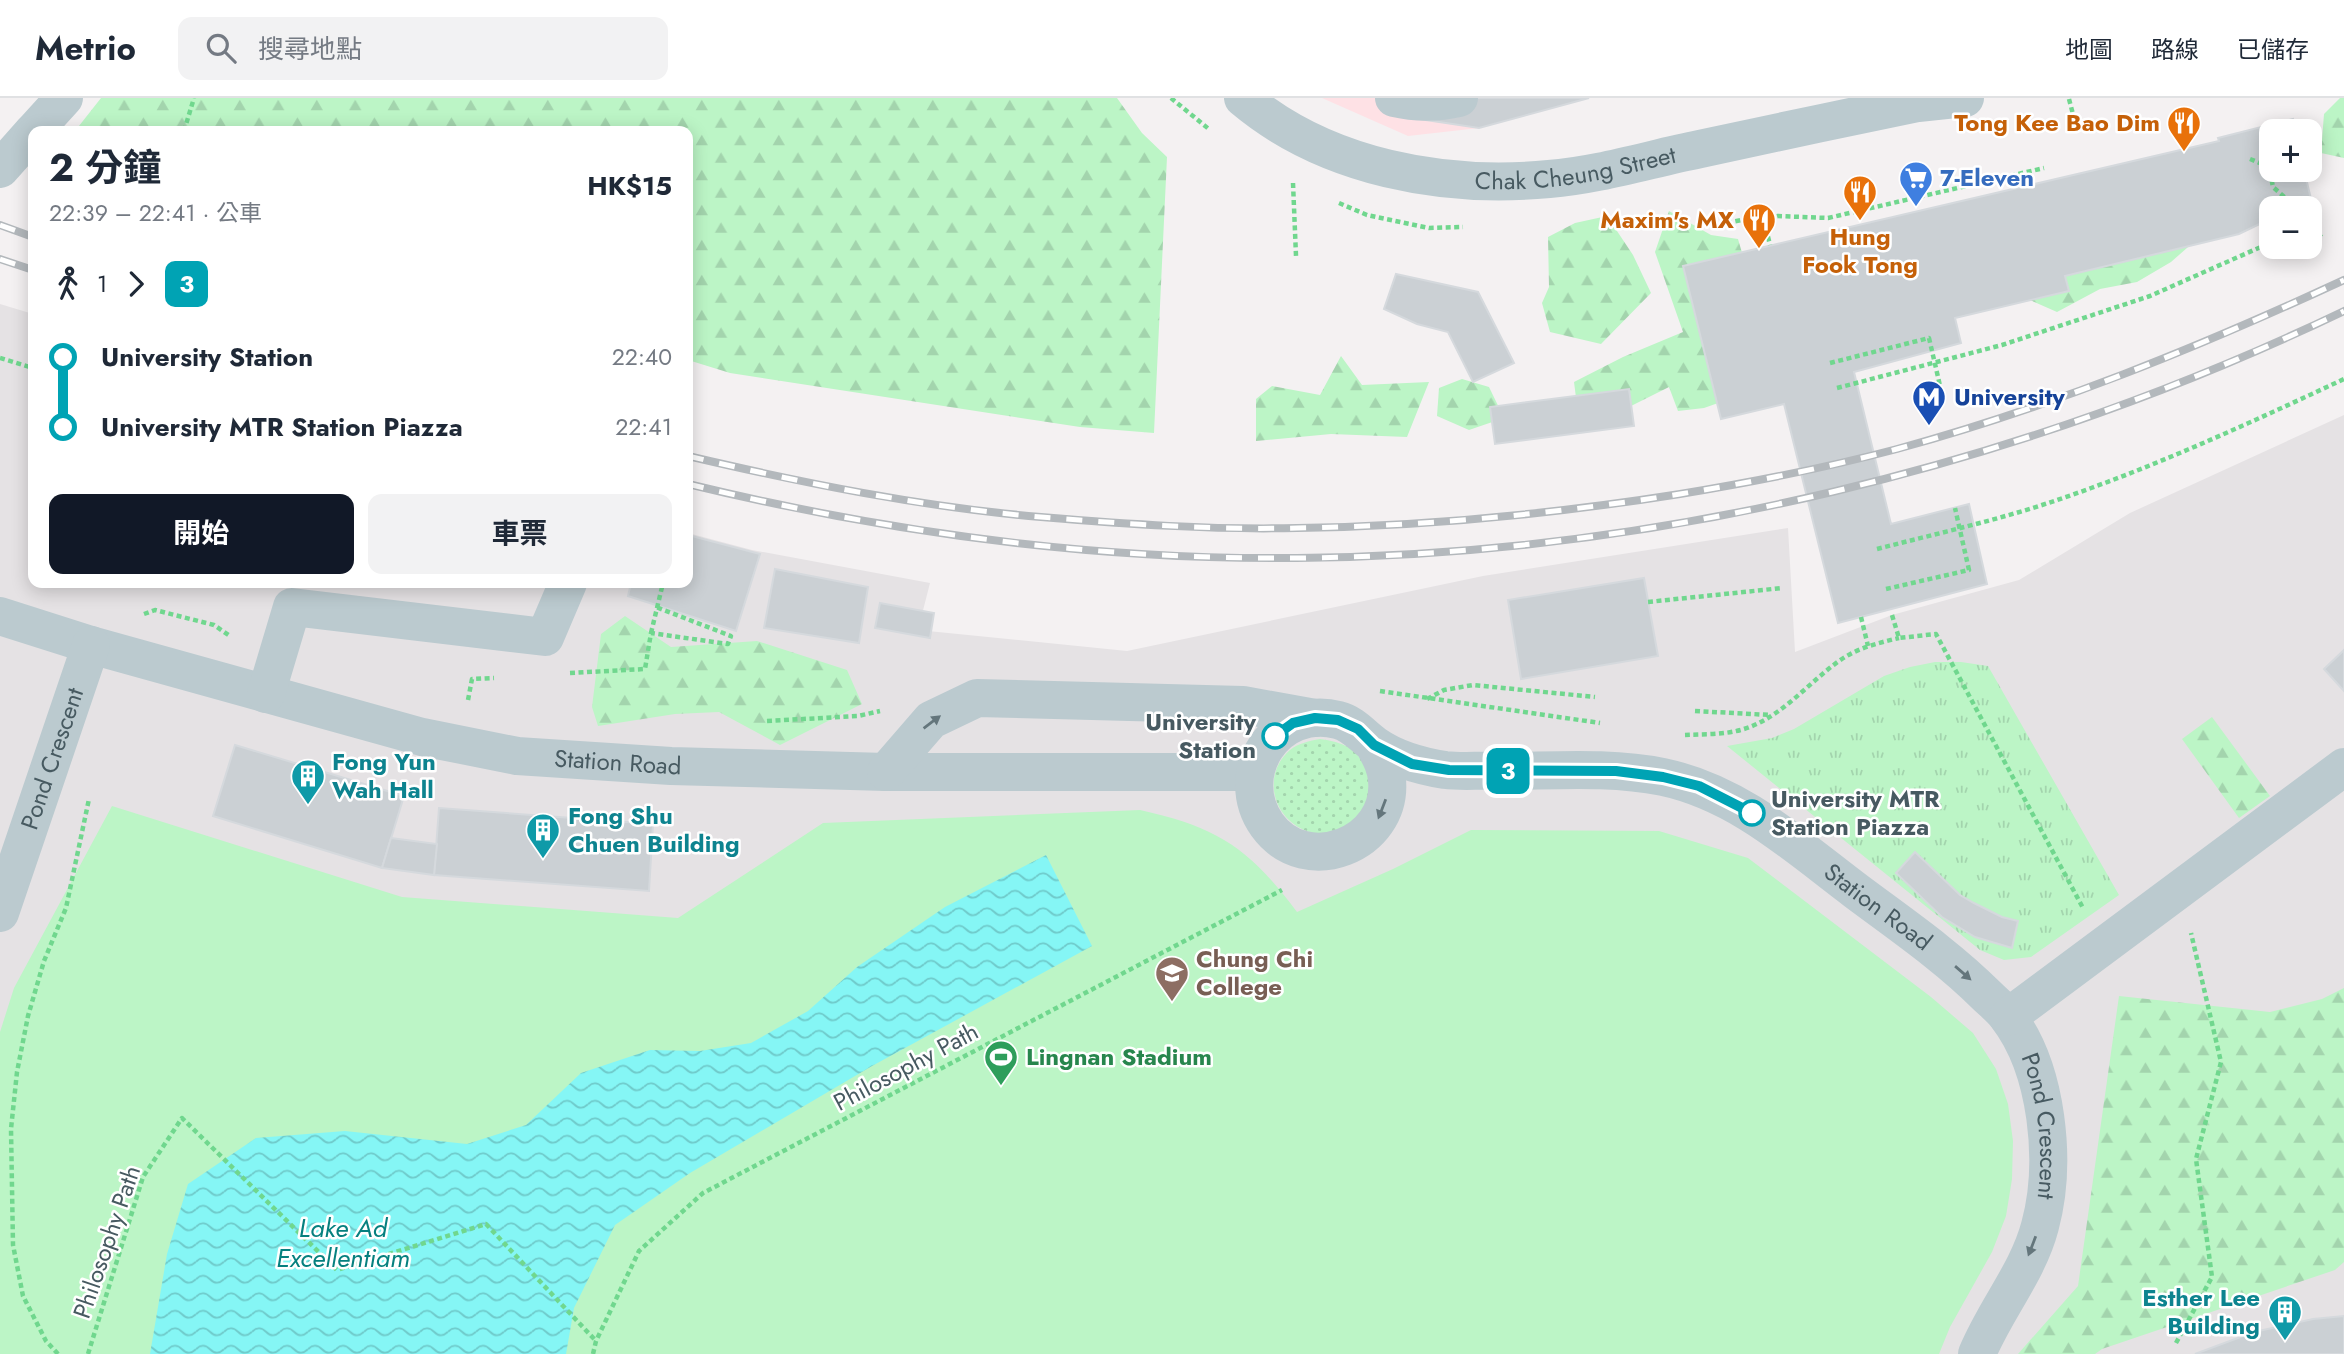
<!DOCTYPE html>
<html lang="zh-TW">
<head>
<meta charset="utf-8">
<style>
	body { margin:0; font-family:Jost,"Noto Sans TC",sans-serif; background:#f2f2f3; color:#1f2937; height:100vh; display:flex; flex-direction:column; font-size:26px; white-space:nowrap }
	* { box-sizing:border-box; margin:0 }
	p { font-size:23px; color:#747a83 }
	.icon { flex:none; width:38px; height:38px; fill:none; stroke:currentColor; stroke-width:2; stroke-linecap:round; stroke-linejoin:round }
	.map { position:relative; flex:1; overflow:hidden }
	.panel { position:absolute; left:28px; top:28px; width:665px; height:462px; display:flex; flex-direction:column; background:#fff; border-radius:14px; box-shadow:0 4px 18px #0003 }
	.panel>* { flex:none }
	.badge { padding:0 14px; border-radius:10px; font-size:24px; line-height:46px }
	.controls { position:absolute; left:2259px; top:21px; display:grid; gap:14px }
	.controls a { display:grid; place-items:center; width:63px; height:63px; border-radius:14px; background:#fff; box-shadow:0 4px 18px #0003; font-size:35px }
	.map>.badge { position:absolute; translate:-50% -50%; box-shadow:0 0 0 4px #fff }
	.legs { display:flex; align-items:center; gap:10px; height:77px; padding:0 21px; font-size:23px }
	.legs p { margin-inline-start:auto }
	.summary { display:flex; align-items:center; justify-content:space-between; height:119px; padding:0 21px }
	h1 { font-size:38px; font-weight:700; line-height:52px }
	.action { display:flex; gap:14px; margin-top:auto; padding:14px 21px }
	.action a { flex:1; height:80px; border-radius:14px; background:#111827; color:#fff; font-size:28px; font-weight:700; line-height:80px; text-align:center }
	.action a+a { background:#f2f2f3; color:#1f2937 }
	ul { padding:0 21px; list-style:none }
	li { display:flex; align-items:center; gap:24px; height:70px; font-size:26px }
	li i { display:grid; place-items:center; width:10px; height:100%; margin:0 9px; background:currentColor }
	li i::after { content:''; width:18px; height:18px; margin:-9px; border:5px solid; border-radius:50%; background:#fff }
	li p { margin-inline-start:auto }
	li:first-child i { background:linear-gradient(#0000 50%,currentColor 0) }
	li:last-child i { background:linear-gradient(currentColor 50%,#0000 0) }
	header { display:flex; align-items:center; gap:42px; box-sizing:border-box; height:98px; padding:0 35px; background:#fff; border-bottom:2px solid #e0e1e3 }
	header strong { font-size:33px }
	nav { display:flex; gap:38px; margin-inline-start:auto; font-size:24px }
	.search { width:490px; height:63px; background:#f2f2f3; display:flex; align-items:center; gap:18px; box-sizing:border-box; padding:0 24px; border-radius:14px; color:#747a83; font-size:26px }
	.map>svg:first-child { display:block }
	.education { fill:#e5e2e4 }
	.medical { fill:#fee1e5 }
	.grass { fill:url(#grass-dots) }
	.forest { fill:url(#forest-firs) }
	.park { fill:url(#park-tufts) }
	.pitch { fill:#bcf5c6 }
	.water { fill:url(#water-waves) }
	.building { fill:#cbd0d4; stroke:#d5d9dd; stroke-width:2 }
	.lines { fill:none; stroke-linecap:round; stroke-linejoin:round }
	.path { stroke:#70d78e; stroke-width:4.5; stroke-dasharray:5 3.5; stroke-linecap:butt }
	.minor { stroke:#bbcacf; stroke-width:38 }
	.rail-casing { stroke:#b3b8bc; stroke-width:8 }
	.rail { stroke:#fff; stroke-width:5; stroke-dasharray:16; stroke-linecap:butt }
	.path-bridge { stroke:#70d78e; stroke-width:4.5; stroke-dasharray:5 3.5; stroke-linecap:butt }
	.oneway { fill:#64767c }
	.line-1-casing { stroke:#fff; stroke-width:16 }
	.line-1 { stroke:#00a3b4; stroke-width:10 }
	.stop-1-dot { fill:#fff; stroke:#00a3b4; stroke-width:3.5 }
	.labels { text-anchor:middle; stroke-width:5; stroke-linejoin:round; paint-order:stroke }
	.food-label { font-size:24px; font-weight:bold; fill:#c56008; stroke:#fff; text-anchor:end }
	.street-label { font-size:24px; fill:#475a61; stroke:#fff }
	.shop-label { font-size:24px; font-weight:bold; fill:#366cbe; stroke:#fff; text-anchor:start }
	.transit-label { font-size:24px; font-weight:bold; fill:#164399; stroke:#fff; text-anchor:start }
	.stop-label { font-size:24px; font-weight:bold; fill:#475a61; stroke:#fff; text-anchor:end }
	.culture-label { font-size:24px; font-weight:bold; fill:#0d838f; stroke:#fff; text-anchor:start }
	.education-label { font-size:24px; font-weight:bold; fill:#785e54; stroke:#fff; text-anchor:start }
	.leisure-label { font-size:24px; font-weight:bold; fill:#27864d; stroke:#fff; text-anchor:start }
	.water-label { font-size:26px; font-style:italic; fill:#06807f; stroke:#fff }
</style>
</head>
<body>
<header>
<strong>Metrio</strong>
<div class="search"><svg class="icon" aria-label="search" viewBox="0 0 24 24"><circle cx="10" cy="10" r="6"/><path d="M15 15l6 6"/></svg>搜尋地點</div>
<nav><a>地圖</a><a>路線</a><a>已儲存</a></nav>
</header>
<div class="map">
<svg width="2344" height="1256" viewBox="0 0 2344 1256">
	<defs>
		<pattern id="grass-dots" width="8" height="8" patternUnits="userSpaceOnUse" patternTransform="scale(1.75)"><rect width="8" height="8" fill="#bcf5c6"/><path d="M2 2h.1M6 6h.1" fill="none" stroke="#a3d4ad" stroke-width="1.8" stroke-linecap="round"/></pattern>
		<pattern id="forest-firs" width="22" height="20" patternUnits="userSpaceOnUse" patternTransform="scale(1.75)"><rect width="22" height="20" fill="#bcf5c6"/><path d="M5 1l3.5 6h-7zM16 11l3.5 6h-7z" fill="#a3d4ad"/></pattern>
		<pattern id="park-tufts" width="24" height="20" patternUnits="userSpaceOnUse" patternTransform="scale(1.75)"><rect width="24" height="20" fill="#bcf5c6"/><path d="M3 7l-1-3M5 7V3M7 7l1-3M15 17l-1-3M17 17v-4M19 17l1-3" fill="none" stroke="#a3d4ad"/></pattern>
		<pattern id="water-waves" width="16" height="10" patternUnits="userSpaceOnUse" patternTransform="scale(1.75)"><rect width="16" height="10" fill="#85f6f5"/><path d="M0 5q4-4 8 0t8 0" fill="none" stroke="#6fcaca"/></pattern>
	</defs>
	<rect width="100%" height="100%" fill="#f4f1f2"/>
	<path class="education" d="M 0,206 L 33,216 L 33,485 L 688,485 L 688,435 L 752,452 L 930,485 L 918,532 L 1127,553 L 1483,478 L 1788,430 L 1795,554 L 1892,517 L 2019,482 L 2130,415 L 2344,317 L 2344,1256 L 0,1256 Z"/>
	<path class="medical" d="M 1322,0 L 1589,0 L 1479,30 L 1408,38 Z"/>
	<path class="grass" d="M 1320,641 C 1358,645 1373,666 1368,703 C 1367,711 1358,718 1353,725 C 1348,731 1343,732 1335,734 C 1330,735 1323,738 1319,738 C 1314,737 1308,733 1304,732 C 1272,718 1262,676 1290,652 C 1299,645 1309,643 1320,641 Z"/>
	<g class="forest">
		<path d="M 101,0 L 1117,0 L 1142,35 L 1167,59 L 1154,335 L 1080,329 L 730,275 L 688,262 L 688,33 L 75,33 Z"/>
		<path d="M 2340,0 L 2344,0 L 2344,60 L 2321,55 L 2324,16 Z"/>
		<path d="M 1669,113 L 1711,137 L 1738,141 L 1752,189 L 1772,286 L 1704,310 L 1678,313 L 1669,289 L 1597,325 L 1579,323 L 1574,284 L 1623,259 L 1683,234 L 1655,154 Z"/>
		<path d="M 1607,118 L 1633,157 L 1651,195 L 1601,246 L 1550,234 L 1542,205 L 1549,189 L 1548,139 L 1575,125 Z"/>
		<path d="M 2212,128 L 2171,164 L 2137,184 L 2100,191 L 2057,214 L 2014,195 Z"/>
		<path d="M 1341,258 L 1362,287 L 1429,284 L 1407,339 L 1331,336 L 1256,343 L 1256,301 L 1272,288 L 1320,297 Z"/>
		<path d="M 1462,281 L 1489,289 L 1504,320 L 1469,332 L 1437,318 L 1439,290 Z"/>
		<path d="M 625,518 L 671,549 L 757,543 L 847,572 L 862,606 L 780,647 L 719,614 L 675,616 L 598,628 L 592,609 L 601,536 Z"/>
		<path d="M 2212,619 L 2270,698 L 2239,720 L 2182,641 Z"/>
		<path d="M 2344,890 L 2344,1164 L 2335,1172 L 2102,1251 L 2095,1256 L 2018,1256 L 2078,1188 L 2119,898 L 2270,914 L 2322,901 Z"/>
	</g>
	<path class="park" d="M 1935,564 L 1961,564 L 1988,568 L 2119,797 L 2031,859 L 2004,862 L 1980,852 L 1727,648 L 1772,640 L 1794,631 L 1884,578 L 1910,569 Z"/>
	<path class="pitch" d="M 112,708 L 402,799 L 678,820 L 823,725 L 1140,712 C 1218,729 1250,751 1297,814 L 1393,771 L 1471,732 L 1659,733 L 1748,760 L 1931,899 L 1973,935 L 1996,971 L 2008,1006 L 2013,1043 L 2012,1081 L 2006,1118 L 1992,1154 L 1950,1229 L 1939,1256 L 0,1256 L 0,934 L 14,890 Z"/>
	<path class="water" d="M 1046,757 L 1092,848 L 872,968 L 690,1075 L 615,1127 L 574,1210 L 566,1256 L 150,1256 L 167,1156 L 188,1086 L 256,1040 L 345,1033 L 467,1046 L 526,1027 L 581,975 L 650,952 L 700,953 L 751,945 L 808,913 L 857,869 L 945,809 Z"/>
	<g class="building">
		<path d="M 1378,0 L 1589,0 L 1479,30 L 1406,19 Z"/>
		<path d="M 2293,21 L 2296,33 L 2272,33 L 2272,72 L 2304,72 L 2311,101 L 2291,110 L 2272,110 L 2272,120 L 2239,136 L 2065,178 L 2069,193 L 1955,220 L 1961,245 L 1854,274 L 1891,426 L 1969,406 L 1987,486 L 1838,525 L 1784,306 L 1721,321 L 1683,168 L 2219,43 L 2218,40 Z"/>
		<path d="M 1396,176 L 1478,194 L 1514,265 L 1473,284 L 1448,234 L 1417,226 L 1384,211 Z"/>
		<path d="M 1629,291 L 1634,328 L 1495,346 L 1490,309 Z"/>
		<path d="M 688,437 L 760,456 L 736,533 L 628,498 L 631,485 L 688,485 Z"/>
		<path d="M 775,471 L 868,489 L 859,545 L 764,530 Z"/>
		<path d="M 1644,480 L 1658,558 L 1521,581 L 1508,502 Z"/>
		<path d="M 880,505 L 934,515 L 930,540 L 875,530 Z"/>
		<path d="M 2344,552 L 2344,593 L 2324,571 Z"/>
		<path d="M 235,647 L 404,698 L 382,770 L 213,718 Z"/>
		<path d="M 439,710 L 653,726 L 649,793 L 434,777 Z"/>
		<path d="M 391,740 L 437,746 L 434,777 L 382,770 Z"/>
		<path d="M 1915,754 L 1960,797 L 1974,805 L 2002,819 L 2018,823 L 2012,850 L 1975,839 L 1942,819 L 1896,775 Z"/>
		<path d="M 2344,1218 L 2344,1256 L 2195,1256 L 2254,1234 L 2313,1221 Z"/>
	</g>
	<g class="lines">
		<g class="path">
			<path d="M 1171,0 L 1210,32"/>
			<path d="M 2069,1 L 2074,20"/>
			<path d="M 184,33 L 194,0"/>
			<path d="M 2250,61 L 2269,69 L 2273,89 L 2297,110"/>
			<path d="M 1293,85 L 1296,158"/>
			<path d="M 1339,105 L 1367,117 L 1429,130 L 1463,129"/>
			<path d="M 1764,122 L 1770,147"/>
			<path d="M 2310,122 L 2321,139"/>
			<path d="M 1727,125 L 1746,121 L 1764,122 L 1778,118 L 1828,120 L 2044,70"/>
			<path d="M 2310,134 L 2314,142"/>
			<path d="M 0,260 L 33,270"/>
			<path d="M 1837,290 L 2002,247 L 2150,198 L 2272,144"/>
			<path d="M 1877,451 C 1939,435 2003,421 2063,400 C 2159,367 2252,324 2344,281"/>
			<path d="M 1648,504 L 1782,490"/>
			<path d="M 144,516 L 155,512 L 214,527 L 230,538"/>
			<path d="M 1892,517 L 1899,540 L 1936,536 L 2083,810"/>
			<path d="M 1861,519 L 1868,548"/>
			<path d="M 651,535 L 663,485"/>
			<path d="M 570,575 L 645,571 L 651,535 L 728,546 L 731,538 L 656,509"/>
			<path d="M 1380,593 L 1600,625"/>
			<path d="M 1427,601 L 1444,592 L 1473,587 L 1595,599"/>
			<path d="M 468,602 L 472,581 L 494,580"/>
			<path d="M 1695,613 L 1771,617"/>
			<path d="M 767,623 L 858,618 L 880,613"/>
			<path d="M 1685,637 C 1704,636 1725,637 1744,631 C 1782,619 1808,585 1839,563 C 1857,550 1878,545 1899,540"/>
			<path d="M 2176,1245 L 2212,1179 L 2196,1061 L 2221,964 L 2191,835"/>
			<path d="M 58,1256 L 46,1243 L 23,1198 L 13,1147 L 11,1031 L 17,974 L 28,918 L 44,863 L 66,810 L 89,701"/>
			<path d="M 88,1256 L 143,1079 L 182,1020 L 337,1172 L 486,1126 L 596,1243"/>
			<path d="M 593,1256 L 596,1243 L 639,1153 L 703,1095 L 1282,792"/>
		</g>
		<g class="minor">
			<path id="s1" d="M 1243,0 C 1326,70 1444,91 1549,81 C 1599,77 1650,61 1700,51 C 1773,35 1845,20 1918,5 L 1965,0"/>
			<path d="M 1394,0 C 1416,5 1437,5 1459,0"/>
			<path d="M 34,33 L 64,0"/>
			<path d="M 0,71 L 33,34"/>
			<path id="s2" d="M 0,518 L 91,547 L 422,639 L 517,658 L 671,668 L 886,674 L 1254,674"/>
			<path d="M 266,596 L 292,509 L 545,539 L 568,485"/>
			<path id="s3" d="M 1374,647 C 1380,658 1386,668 1387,682 C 1393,746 1306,781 1267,727 C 1231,676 1276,606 1338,622 C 1354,626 1362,638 1375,647 C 1395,661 1420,668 1445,672 C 1462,674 1480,672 1498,673 C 1552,673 1610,668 1663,679 C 1739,695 1796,748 1856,793 C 1900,826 1947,858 1986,897 C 1992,903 2001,910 2007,918 C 2048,971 2057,1065 2040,1128 C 2028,1174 1995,1212 1977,1256"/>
			<path d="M 886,674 L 931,622 L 977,600 L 1243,607 L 1315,620"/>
			<path id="s4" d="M 0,815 L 91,547"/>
			<path d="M 2008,919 L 2344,669"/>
		</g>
		<g class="rail-casing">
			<g id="rail">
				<path d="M 0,127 L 33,139"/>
				<path d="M 0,161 L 33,172"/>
				<path d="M 688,358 C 803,385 922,409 1041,419 C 1126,426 1212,432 1297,430 C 1425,428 1553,416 1680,396 C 1752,384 1826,370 1897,351 C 2052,309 2199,249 2344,182"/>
				<path d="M 688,386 C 886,434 1092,462 1297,460 C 1656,457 2021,368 2344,213"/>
			</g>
		</g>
		<use href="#rail" class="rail"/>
		<g class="path-bridge">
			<path d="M 1830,265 L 1929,240 L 1941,292"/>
			<path d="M 1886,491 L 1969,472 L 1955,410"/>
		</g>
	</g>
	<defs><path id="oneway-solid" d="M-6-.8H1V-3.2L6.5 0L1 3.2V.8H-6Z" transform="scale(1.75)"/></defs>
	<g class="oneway">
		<use href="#oneway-solid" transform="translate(932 624) rotate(-37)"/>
		<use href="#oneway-solid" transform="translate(1382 711) rotate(111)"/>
		<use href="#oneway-solid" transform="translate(1963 875) rotate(41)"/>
		<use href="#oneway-solid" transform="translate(2032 1148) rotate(111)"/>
	</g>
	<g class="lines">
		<g class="line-1-casing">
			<path id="line-1" d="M 1275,638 L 1293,625 L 1315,620 L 1338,622 L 1358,631 L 1374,647 L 1412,666 L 1449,672 L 1616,673 L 1663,679 L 1699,688 L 1752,715"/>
		</g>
		<use href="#line-1" class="line-1"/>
	</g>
	<defs>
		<g id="restaurant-pin" transform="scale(1.75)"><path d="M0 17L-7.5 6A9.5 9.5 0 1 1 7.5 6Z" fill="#e8710a" stroke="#fff"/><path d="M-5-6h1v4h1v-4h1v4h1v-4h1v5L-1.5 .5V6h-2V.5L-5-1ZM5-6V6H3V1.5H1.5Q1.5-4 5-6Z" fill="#fff"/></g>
		<g id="supermarket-pin" transform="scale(1.75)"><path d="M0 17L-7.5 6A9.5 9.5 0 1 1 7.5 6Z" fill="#3f7fe0" stroke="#fff"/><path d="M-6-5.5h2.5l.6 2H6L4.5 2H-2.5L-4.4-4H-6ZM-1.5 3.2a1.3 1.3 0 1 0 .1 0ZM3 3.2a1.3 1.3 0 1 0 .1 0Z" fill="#fff"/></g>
		<g id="metro-pin" transform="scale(1.75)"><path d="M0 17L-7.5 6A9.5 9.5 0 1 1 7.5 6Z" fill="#1a4fb4" stroke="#fff"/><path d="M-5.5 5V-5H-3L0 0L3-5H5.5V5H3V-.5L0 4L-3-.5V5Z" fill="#fff"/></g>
		<g id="building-pin" transform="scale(1.75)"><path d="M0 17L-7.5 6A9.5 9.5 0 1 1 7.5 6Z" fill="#0f9aa8" stroke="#fff"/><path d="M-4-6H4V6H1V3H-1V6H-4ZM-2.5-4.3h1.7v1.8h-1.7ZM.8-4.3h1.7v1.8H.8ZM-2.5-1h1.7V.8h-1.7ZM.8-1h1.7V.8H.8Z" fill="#fff"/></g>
		<g id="university-pin" transform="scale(1.75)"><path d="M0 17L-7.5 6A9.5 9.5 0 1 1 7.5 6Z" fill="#8d6e63" stroke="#fff"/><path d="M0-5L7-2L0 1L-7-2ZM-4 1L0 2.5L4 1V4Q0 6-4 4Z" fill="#fff"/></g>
		<g id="stadium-pin" transform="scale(1.75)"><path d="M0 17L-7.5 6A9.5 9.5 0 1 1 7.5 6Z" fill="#2e9e5b" stroke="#fff"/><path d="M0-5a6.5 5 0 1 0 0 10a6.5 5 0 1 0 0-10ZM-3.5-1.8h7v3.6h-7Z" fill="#fff"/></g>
	</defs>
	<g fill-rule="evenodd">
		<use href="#restaurant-pin" x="2184" y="25"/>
		<use href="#supermarket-pin" x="1916" y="80"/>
		<use href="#restaurant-pin" x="1860" y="94"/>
		<use href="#restaurant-pin" x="1759" y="122"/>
		<use href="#metro-pin" x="1929" y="299"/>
		<use href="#building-pin" x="308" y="678"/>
		<use href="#building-pin" x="543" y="732"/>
		<use href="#university-pin" x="1172" y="875"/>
		<use href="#stadium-pin" x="1001" y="959"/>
		<use href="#building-pin" x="2285" y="1214"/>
	</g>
	<g class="stop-1-dot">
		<circle cx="1275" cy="638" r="12"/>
		<circle cx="1752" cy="715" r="12"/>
	</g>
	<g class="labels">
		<g class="food-label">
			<text x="2160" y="33">Tong Kee Bao Dim</text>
			<text x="1734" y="130">Maxim's MX</text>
			<text x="1860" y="147" text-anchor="middle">Hung<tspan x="1860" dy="28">Fook Tong</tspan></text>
		</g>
		<g class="street-label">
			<text dy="8" stroke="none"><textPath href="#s1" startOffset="352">Chak Cheung Street</textPath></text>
			<text dy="8" stroke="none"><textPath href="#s4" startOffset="163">Pond Crescent</textPath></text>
			<text dy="8" stroke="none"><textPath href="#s2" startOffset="637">Station Road</textPath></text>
			<text dy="8" stroke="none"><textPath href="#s3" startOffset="966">Station Road</textPath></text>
			<text transform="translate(906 969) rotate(-28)" y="8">Philosophy Path</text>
			<text dy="8" stroke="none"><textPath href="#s3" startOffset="1253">Pond Crescent</textPath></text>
			<text transform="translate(107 1144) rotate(-71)" y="8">Philosophy Path</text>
		</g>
		<g class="shop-label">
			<text x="1940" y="88">7-Eleven</text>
		</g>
		<g class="transit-label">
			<text x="1954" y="307">University</text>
		</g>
		<g class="stop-label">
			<text x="1256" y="632">University<tspan x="1256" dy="28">Station</tspan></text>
			<text x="1771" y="709" text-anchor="start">University MTR<tspan x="1771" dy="28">Station Piazza</tspan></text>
		</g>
		<g class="culture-label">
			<text x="332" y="672">Fong Yun<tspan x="332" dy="28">Wah Hall</tspan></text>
			<text x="568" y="726">Fong Shu<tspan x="568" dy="28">Chuen Building</tspan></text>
			<text x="2260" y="1208" text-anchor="end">Esther Lee<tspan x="2260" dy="28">Building</tspan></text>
		</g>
		<g class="education-label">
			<text x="1196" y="869">Chung Chi<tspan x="1196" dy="28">College</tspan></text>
		</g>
		<g class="leisure-label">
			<text x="1026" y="967">Lingnan Stadium</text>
		</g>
		<g class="water-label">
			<text x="343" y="1139">Lake Ad<tspan x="343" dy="30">Excellentiam</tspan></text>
		</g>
	</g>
</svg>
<div class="controls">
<a>+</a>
<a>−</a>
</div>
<b class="badge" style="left:1508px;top:673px;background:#00a3b4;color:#fff">3</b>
<section class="panel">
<div class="summary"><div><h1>2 分鐘</h1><p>22:39 – 22:41 · 公車</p></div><b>HK$15</b></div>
<div class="legs"><svg class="icon" aria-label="walk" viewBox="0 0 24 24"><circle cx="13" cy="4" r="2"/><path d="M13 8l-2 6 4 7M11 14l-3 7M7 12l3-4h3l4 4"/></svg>1<svg class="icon" aria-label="forward" viewBox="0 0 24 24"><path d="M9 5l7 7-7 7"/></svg><b class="badge" style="background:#00a3b4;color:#fff">3</b></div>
<ul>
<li><i style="color:#00a3b4"></i><b>University Station</b><p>22:40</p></li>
<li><i style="color:#00a3b4"></i><b>University MTR Station Piazza</b><p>22:41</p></li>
</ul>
<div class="action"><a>開始</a><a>車票</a></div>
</section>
</div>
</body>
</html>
